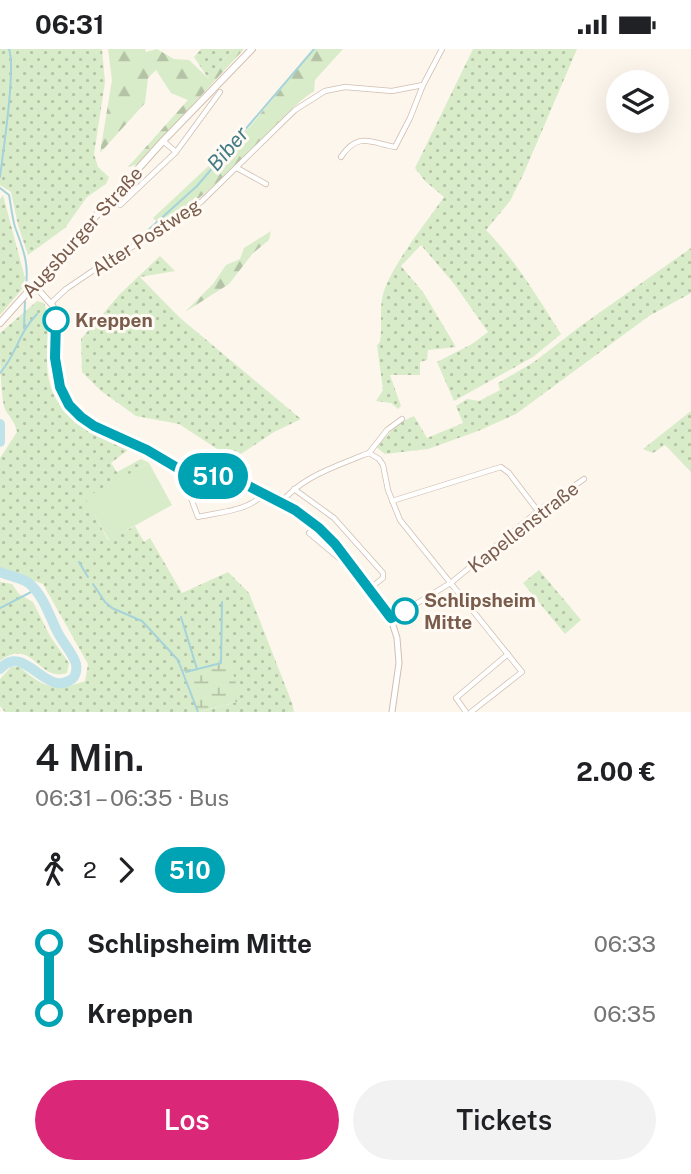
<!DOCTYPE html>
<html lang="de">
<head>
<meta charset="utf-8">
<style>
	body { margin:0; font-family:"Public Sans",sans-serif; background:#f2f2f2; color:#202124; height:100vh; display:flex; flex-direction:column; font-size:26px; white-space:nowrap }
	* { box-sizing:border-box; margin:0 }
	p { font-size:23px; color:#757577 }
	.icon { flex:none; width:38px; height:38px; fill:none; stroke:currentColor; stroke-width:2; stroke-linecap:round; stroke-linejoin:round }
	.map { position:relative; height:663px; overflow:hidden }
	.side { display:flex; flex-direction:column; background:#fff; flex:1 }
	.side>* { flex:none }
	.badge { padding:0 14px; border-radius:23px; font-size:24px; line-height:46px }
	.fabs { position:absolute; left:606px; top:21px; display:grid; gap:14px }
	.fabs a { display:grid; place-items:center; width:63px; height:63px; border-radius:50%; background:#fff; box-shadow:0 7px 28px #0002; font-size:35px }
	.map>.badge { position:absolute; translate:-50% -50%; box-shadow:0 0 0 4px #fff }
	.legs { display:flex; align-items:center; gap:10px; height:77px; padding:0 35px; font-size:23px }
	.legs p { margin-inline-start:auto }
	.headline { display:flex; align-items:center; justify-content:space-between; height:119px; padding:0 35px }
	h1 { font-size:38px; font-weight:600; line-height:52px }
	.action { display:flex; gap:14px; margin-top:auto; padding:14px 35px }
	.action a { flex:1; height:80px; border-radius:42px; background:#db2777; color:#fff; font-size:28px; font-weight:600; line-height:80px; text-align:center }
	.action a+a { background:#f2f2f2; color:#202124 }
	ul { padding:0 35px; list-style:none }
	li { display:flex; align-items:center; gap:24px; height:70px; font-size:26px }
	li i { display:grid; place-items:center; width:10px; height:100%; margin:0 9px; background:currentColor }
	li i::after { content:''; width:18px; height:18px; margin:-9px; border:5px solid; border-radius:50%; background:#fff }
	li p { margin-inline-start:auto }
	li:first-child i { background:linear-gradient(#0000 50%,currentColor 0) }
	li:last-child i { background:linear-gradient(currentColor 50%,#0000 0) }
	.status { display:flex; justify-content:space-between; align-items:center; height:49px; padding:0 35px; background:#fff; direction:ltr }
	.status svg { height:19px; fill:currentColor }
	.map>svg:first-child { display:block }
	.grass { fill:url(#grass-dots) }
	.forest { fill:url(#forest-firs) }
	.wetland { fill:url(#wetland-marsh) }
	.pitch { fill:#d8ecc9 }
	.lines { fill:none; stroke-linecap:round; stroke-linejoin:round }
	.stream { stroke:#a5d3da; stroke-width:2 }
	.river { stroke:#bfe3e8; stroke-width:10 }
	.minor-casing { stroke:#d1beb0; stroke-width:6 }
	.tertiary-casing { stroke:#d1beb0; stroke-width:7 }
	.secondary-casing { stroke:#d6c0b0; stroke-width:8 }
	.minor { stroke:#fff; stroke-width:4.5 }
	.tertiary { stroke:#fff; stroke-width:5 }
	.secondary { stroke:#fff; stroke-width:6 }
	.line-1-casing { stroke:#fff; stroke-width:16 }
	.line-1 { stroke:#00a3b4; stroke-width:10 }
	.stop-1-dot { fill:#fff; stroke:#00a3b4; stroke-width:3.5 }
	.labels { text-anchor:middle; stroke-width:6; stroke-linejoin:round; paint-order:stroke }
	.street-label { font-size:19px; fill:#7a5c4d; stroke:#fffaf3 }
	.stop-label { font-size:19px; font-weight:bold; fill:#7a5c4d; stroke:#fffaf3; text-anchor:start }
	.water-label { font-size:21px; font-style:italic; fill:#437c86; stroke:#fffaf3 }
</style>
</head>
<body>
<div class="status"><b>06:31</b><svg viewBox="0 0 49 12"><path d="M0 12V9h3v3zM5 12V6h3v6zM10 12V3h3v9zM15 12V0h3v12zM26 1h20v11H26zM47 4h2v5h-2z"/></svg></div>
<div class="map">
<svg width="691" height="663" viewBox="0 0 691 663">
	<defs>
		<pattern id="grass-dots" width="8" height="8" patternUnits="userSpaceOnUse" patternTransform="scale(1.75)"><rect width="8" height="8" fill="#d8ecc9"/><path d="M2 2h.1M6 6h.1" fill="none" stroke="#b4c2a5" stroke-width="1.8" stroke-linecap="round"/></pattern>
		<pattern id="forest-firs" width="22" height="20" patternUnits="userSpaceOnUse" patternTransform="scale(1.75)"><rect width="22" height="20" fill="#d8ecc9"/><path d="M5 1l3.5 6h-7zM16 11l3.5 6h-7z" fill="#b4c2a5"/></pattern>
		<pattern id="wetland-marsh" width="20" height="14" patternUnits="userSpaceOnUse" patternTransform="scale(1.75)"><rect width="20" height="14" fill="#d8ecc9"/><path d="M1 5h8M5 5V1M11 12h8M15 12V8" fill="none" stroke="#b4c2a5"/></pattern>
	</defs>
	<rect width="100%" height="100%" fill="#fdf6ec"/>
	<g class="grass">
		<path d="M 0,0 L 102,0 L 105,33 L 94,105 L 98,118 L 109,128 L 106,135 L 87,148 L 65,179 L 28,206 L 18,176 L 11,143 L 0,136 Z"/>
		<path d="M 201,0 L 233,0 L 208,29 L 194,8 Z"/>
		<path d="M 473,0 L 577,0 L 523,126 L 510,152 L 486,181 C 516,212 538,249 561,285 L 533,308 L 454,352 L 437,313 L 472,295 L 488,283 L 455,236 L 421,196 L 401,217 L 423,243 L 456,298 L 428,301 L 427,311 L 420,313 L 420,326 L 390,326 L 401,357 L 398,360 L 391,354 L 376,352 L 383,341 L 377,296 L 380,293 C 383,274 378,257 385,239 C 397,209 426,174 444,148 L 425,132 L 415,119 Z"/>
		<path d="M 3,146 L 25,229 L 23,239 L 0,266 L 0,150 Z"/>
		<path d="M 691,199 L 691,244 L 649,267 L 516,365 L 478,382 L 428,400 L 385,405 L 376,398 L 399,374 L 414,367 L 427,389 L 463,374 L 456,357 L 467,350 L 479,352 L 500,341 L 498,334 L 534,313 L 582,276 Z"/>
		<path d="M 160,207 L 175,222 L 140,228 L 179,268 L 301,370 L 274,383 L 238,407 L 228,407 L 179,375 L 136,367 L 101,342 L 82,323 L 81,290 L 120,245 Z"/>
		<path d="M 37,252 L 44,254 C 52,273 47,289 47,309 C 46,363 84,383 128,401 L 111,414 L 117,423 L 141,410 L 149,414 L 86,449 L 108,491 L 135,477 L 144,493 L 150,489 L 182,544 L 228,523 L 249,544 L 292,654 L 294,663 L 199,663 L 241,652 L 183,622 L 198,663 L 5,663 L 0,657 L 0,630 L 11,618 L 20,618 C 43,639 56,643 85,632 L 88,615 L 43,535 L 0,519 L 0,409 L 17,383 C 15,372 8,367 4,358 C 0,336 0,308 0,284 Z"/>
		<path d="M 691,362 L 691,423 L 665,396 L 653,404 L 643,400 Z"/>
		<path d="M 539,521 L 581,571 L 565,585 L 523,534 Z"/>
		<path d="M 0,533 L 12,535 L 19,545 L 33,553 L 50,587 L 69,614 L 67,624 C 38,634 33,587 0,612 Z"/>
	</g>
	<g class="forest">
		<path d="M 108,0 L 145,0 L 146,3 L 157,0 L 174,10 L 189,11 L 208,29 L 233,0 L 244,0 L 138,115 L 128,118 L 188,51 L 171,44 L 156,21 L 148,29 L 145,54 L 100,104 L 112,31 Z"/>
		<path d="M 314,0 L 343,0 L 315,31 L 314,42 C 293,56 277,75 259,93 C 229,124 197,154 161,177 L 153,169 L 248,80 Z"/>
		<path d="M 271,182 L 269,191 L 253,204 L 229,235 L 185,263 L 213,235 L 226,216 L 240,210 L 244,199 Z"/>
	</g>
	<path class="wetland" d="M 229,610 L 241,652 L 198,663 L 183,621 Z"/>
	<path class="pitch" d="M 149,414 L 172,456 L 109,491 L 85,449 Z"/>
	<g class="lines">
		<g class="stream">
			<path d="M 0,128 C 3,103 16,19 9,0"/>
			<path d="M 0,139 L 9,146 C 11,156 12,168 15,178 C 24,202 30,217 25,243"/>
			<path d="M 135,193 L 197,137 L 314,0"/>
			<path d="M 24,279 L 25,252"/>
			<path d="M 0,324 C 18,303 17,286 37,265"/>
			<path d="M 79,513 L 88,528"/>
			<path d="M 93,535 L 105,553 L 112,559 L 142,572 L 178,611 L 198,663"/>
			<path d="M 0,559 L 35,541"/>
			<path d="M 181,568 L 197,620"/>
			<path d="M 186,623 L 221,614 L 222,553"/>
		</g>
		<g class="river">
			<path d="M 0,375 L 0,393"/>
			<path d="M 0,523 C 9,527 23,529 30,535 C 44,548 49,566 57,582 C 62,593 73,604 76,615 C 77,620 76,627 72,630 C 46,650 24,592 0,620"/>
		</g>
		<g class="minor-casing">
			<g id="minor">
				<path d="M 163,92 L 176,103"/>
				<path d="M 341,108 C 358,82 371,94 395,98 L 410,69 L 423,36"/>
				<path d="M 237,119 L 266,135"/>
				<path d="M 120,156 L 176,103 L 220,43"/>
				<path d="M 51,254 L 66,240 L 94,221 L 183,167 L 201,153 L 295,61 L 325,42 L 345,38 L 392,42 L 423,36 L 442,0"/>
				<path d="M 369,404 L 387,381 L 402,370"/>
				<path d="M 185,424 L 185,433 L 198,468 C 219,463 250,462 264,444"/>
				<path d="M 294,440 L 334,469 L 383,524 L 383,529 L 369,540"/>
				<path d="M 392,452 L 501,418 L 509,424 L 538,462"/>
				<path d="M 281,454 C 301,428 335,418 363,406 L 369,404 L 379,410 L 383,416 L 388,441 L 400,471 L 522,623 L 471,663"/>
				<path d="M 309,484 L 340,510 L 347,510"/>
				<path d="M 391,570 L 452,533 L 538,462 L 584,430"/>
				<path d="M 466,663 L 456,649 L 508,605"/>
			</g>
		</g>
		<g class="tertiary-casing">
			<path id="tertiary" d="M 35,237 L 53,257 L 56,270 L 56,322 L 64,348 L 81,368 L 94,377 L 147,401 L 185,424 L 231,429 L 248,436 L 308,470 L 335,495 L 391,570 L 397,589 L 399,614 L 392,663"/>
		</g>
		<g class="secondary-casing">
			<path id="secondary" d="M 0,274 L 163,92 L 252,0"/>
		</g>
		<use href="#minor" class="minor"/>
		<use href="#tertiary" class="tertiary"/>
		<use href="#secondary" class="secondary"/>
	</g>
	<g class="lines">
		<g class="line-1-casing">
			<path id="line-1" d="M 56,271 L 55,309 L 60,338 L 69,356 L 81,368 L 94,377 L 147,401 L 186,424 L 239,432 L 295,461 L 319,479 L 335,495 L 391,569 L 405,562"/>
		</g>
		<use href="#line-1" class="line-1"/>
	</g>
	<g class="stop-1-dot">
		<circle cx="56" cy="271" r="12"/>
		<circle cx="405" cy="562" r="12"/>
	</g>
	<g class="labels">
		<g class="street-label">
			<text transform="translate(82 183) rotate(-48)" y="7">Augsburger Straße</text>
			<text transform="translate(146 188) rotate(-33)" y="7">Alter Postweg</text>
			<text transform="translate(523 478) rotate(-38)" y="7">Kapellenstraße</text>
		</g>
		<g class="stop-label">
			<text x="75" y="278">Kreppen</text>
			<text x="424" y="558">Schlipsheim<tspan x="424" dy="22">Mitte</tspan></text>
		</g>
		<g class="water-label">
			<text transform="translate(228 100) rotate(-49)" y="7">Biber</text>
		</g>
	</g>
</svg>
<div class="fabs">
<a><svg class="icon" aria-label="layers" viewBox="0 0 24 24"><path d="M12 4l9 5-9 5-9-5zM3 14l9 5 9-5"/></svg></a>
</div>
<b class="badge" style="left:213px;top:427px;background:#00a3b4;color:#fff">510</b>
</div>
<section class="side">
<div class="headline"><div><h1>4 Min.</h1><p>06:31 – 06:35 · Bus</p></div><b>2.00 €</b></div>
<div class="legs"><svg class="icon" aria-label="walk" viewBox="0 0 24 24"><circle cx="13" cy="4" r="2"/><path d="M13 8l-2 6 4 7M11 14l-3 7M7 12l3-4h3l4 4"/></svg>2<svg class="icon" aria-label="forward" viewBox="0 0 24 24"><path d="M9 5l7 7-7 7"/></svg><b class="badge" style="background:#00a3b4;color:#fff">510</b></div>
<ul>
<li><i style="color:#00a3b4"></i><b>Schlipsheim Mitte</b><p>06:33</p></li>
<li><i style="color:#00a3b4"></i><b>Kreppen</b><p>06:35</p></li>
</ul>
<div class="action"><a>Los</a><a>Tickets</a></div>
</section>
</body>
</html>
